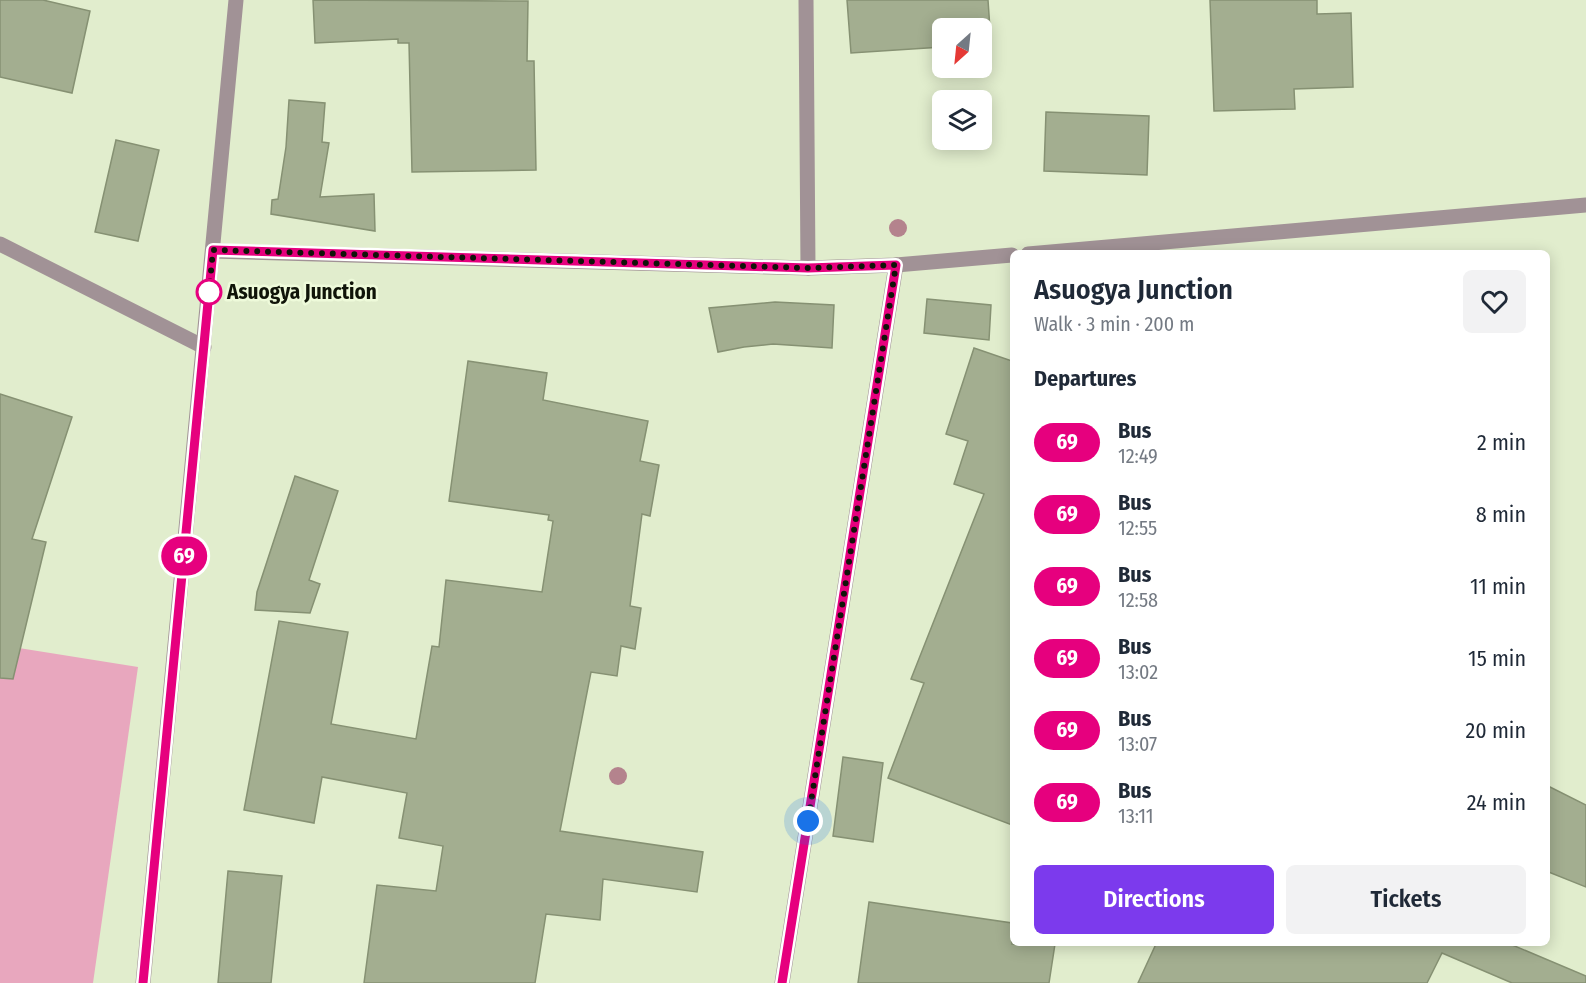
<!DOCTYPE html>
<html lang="en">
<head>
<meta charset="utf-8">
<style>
	body { margin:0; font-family:"Fira Sans Condensed",sans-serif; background:#f2f2f3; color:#1f2937; height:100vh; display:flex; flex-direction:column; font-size:22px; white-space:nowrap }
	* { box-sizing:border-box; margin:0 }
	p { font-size:20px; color:#747a83 }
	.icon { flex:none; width:33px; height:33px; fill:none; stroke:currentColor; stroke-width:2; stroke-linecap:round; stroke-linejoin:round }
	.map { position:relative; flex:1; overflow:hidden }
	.details { position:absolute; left:1010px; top:250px; width:540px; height:696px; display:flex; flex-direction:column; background:#fff; border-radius:9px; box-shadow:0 3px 15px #0003 }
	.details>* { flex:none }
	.badge { padding:0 12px; border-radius:20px; font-size:21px; line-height:39px }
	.needle { width:39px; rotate:207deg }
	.controls { position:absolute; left:932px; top:18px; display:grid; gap:12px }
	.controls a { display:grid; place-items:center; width:60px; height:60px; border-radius:9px; background:#fff; box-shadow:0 3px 15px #0003; font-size:30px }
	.you { position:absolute; width:30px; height:30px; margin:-15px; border:4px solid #fff; border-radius:50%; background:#1a73e8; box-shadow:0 0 0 9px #1a73e833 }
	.map>.badge { position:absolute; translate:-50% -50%; box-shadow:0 0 0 3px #fff }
	h2 { padding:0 24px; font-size:22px; line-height:54px }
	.round { display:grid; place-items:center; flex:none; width:63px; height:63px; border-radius:9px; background:#f2f2f3 }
	.summary { display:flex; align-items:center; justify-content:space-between; height:102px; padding:0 24px }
	h1 { font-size:28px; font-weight:600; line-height:45px }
	.cta { display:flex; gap:12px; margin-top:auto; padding:12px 24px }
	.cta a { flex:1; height:69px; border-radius:9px; background:#7c3aed; color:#fff; font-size:24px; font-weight:600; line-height:69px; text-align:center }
	.cta a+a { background:#f2f2f3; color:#1f2937 }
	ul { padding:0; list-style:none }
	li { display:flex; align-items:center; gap:18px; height:72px; padding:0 24px }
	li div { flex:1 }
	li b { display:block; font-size:22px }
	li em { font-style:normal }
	li .badge { min-width:66px; font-weight:700; text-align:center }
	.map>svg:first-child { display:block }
	.green { fill:#e8a7be }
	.building { fill:#a3ae90; stroke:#869173; stroke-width:1.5 }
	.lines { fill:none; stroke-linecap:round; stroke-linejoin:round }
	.minor { stroke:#a19296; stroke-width:15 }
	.tree { fill:#b4838d }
	.line-casing { stroke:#fff; stroke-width:14 }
	.line { stroke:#e6007e; stroke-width:9 }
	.walk { stroke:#101409; stroke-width:6; stroke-dasharray:0 10.8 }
	.stop-dot { fill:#fff; stroke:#e6007e; stroke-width:3 }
	.labels { text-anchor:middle; stroke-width:5; stroke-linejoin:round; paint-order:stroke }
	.stop-label { font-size:21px; font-weight:bold; fill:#101409; stroke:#eefada; text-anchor:start }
</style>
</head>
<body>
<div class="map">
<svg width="1586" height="983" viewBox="0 0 1586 983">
	<rect width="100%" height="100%" fill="#e1edcd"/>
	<path class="green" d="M 0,645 L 138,667 L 93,983 L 0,983 Z"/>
	<g class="building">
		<path d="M 0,0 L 43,0 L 90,11 L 72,93 L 0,77 Z"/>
		<path d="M 313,0 L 528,1 L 527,61 L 534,61 L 536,170 L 412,172 L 409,43 L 398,43 L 398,39 L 315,43 Z"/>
		<path d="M 847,0 L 988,0 L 991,44 L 981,45 L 981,28 L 942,28 L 942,47 L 851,53 Z"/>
		<path d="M 1210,0 L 1317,0 L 1317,14 L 1351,13 L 1353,87 L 1294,89 L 1295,109 L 1214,111 Z"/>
		<path d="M 289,100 L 325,103 L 322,142 L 329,143 L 320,197 L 374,194 L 375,231 L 271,214 L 272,200 L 278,199 L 286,147 Z"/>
		<path d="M 1046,112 L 1149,116 L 1147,175 L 1044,171 Z"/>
		<path d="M 116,140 L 159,150 L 138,241 L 95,232 Z"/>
		<path d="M 927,299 L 991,305 L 989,340 L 924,333 Z"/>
		<path d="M 775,302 L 834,305 L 832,348 L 773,344 L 744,347 L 718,352 L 709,308 Z"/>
		<path d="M 974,348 L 1012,361 L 1012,825 L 888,778 L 924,683 L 911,679 L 984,494 L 954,484 L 968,441 L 946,434 Z"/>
		<path d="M 468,361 L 547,373 L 543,400 L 648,421 L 640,461 L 659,465 L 650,516 L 642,514 L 630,606 L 641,608 L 635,649 L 621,646 L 617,676 L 591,672 L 560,831 L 703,852 L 697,892 L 603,879 L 600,920 L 546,914 L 535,983 L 364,983 L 377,885 L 436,891 L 443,846 L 399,838 L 407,793 L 322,777 L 314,823 L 244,810 L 279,621 L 348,632 L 331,724 L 416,739 L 432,646 L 439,647 L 446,580 L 542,592 L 553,521 L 548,520 L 549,515 L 449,501 Z"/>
		<path d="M 0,394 L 72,417 L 32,539 L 46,542 L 13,679 L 0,678 Z"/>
		<path d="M 295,476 L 338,491 L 309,580 L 320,584 L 310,613 L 255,610 L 257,592 Z"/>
		<path d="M 843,757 L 883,763 L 873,842 L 833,836 Z"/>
		<path d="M 1546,785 L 1586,805 L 1586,887 L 1546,871 Z"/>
		<path d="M 228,871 L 282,876 L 271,983 L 218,983 Z"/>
		<path d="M 869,902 L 1012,923 L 1012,944 L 1055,944 L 1049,983 L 858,983 Z"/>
		<path d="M 1156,944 L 1510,944 L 1586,976 L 1586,983 L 1512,983 L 1442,953 L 1427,983 L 1138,983 Z"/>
	</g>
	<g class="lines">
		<g class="minor">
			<path d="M 806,0 L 808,268"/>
			<path d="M 0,244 L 204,347"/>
			<path d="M 213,251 L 808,268 L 896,265 L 1012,255"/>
			<path d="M 1028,254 L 1586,205"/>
			<path d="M 143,983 L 236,0"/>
			<path d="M 782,983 L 896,265"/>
		</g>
	</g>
	<g class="tree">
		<circle cx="898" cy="228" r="9"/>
		<circle cx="618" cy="776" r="9"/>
	</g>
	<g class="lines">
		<g class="line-casing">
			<path id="line" d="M 143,983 L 213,250 L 808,268 L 896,265 L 782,983"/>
		</g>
		<use href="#line" class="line"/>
		<path class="walk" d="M 209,292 L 213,250 L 808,268 L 896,265 L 808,821"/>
	</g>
	<circle class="stop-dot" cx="209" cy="292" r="12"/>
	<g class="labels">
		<g class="stop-label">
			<text x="227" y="299">Asuogya Junction</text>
		</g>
	</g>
</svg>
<div class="controls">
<a><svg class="needle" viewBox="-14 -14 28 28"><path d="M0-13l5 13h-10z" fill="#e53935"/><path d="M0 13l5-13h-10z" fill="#747a83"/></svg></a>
<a><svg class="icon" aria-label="layers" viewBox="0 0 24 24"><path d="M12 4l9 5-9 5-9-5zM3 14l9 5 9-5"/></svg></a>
</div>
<div class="you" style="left:808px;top:821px"></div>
<b class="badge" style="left:184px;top:556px;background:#e6007e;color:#fff">69</b>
<section class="details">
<div class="summary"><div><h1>Asuogya Junction</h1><p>Walk · 3 min · 200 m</p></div><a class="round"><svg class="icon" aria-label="heart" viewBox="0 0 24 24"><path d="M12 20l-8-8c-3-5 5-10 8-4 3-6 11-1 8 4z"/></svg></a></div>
<h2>Departures</h2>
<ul>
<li><span class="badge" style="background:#e6007e;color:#fff">69</span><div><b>Bus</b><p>12:49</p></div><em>2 min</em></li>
<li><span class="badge" style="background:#e6007e;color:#fff">69</span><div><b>Bus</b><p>12:55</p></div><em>8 min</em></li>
<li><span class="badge" style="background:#e6007e;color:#fff">69</span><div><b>Bus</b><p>12:58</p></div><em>11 min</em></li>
<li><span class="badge" style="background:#e6007e;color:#fff">69</span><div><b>Bus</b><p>13:02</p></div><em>15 min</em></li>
<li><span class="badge" style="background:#e6007e;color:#fff">69</span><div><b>Bus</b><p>13:07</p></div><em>20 min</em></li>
<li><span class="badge" style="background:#e6007e;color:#fff">69</span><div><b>Bus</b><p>13:11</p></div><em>24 min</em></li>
</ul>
<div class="cta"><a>Directions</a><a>Tickets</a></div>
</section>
</div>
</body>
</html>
